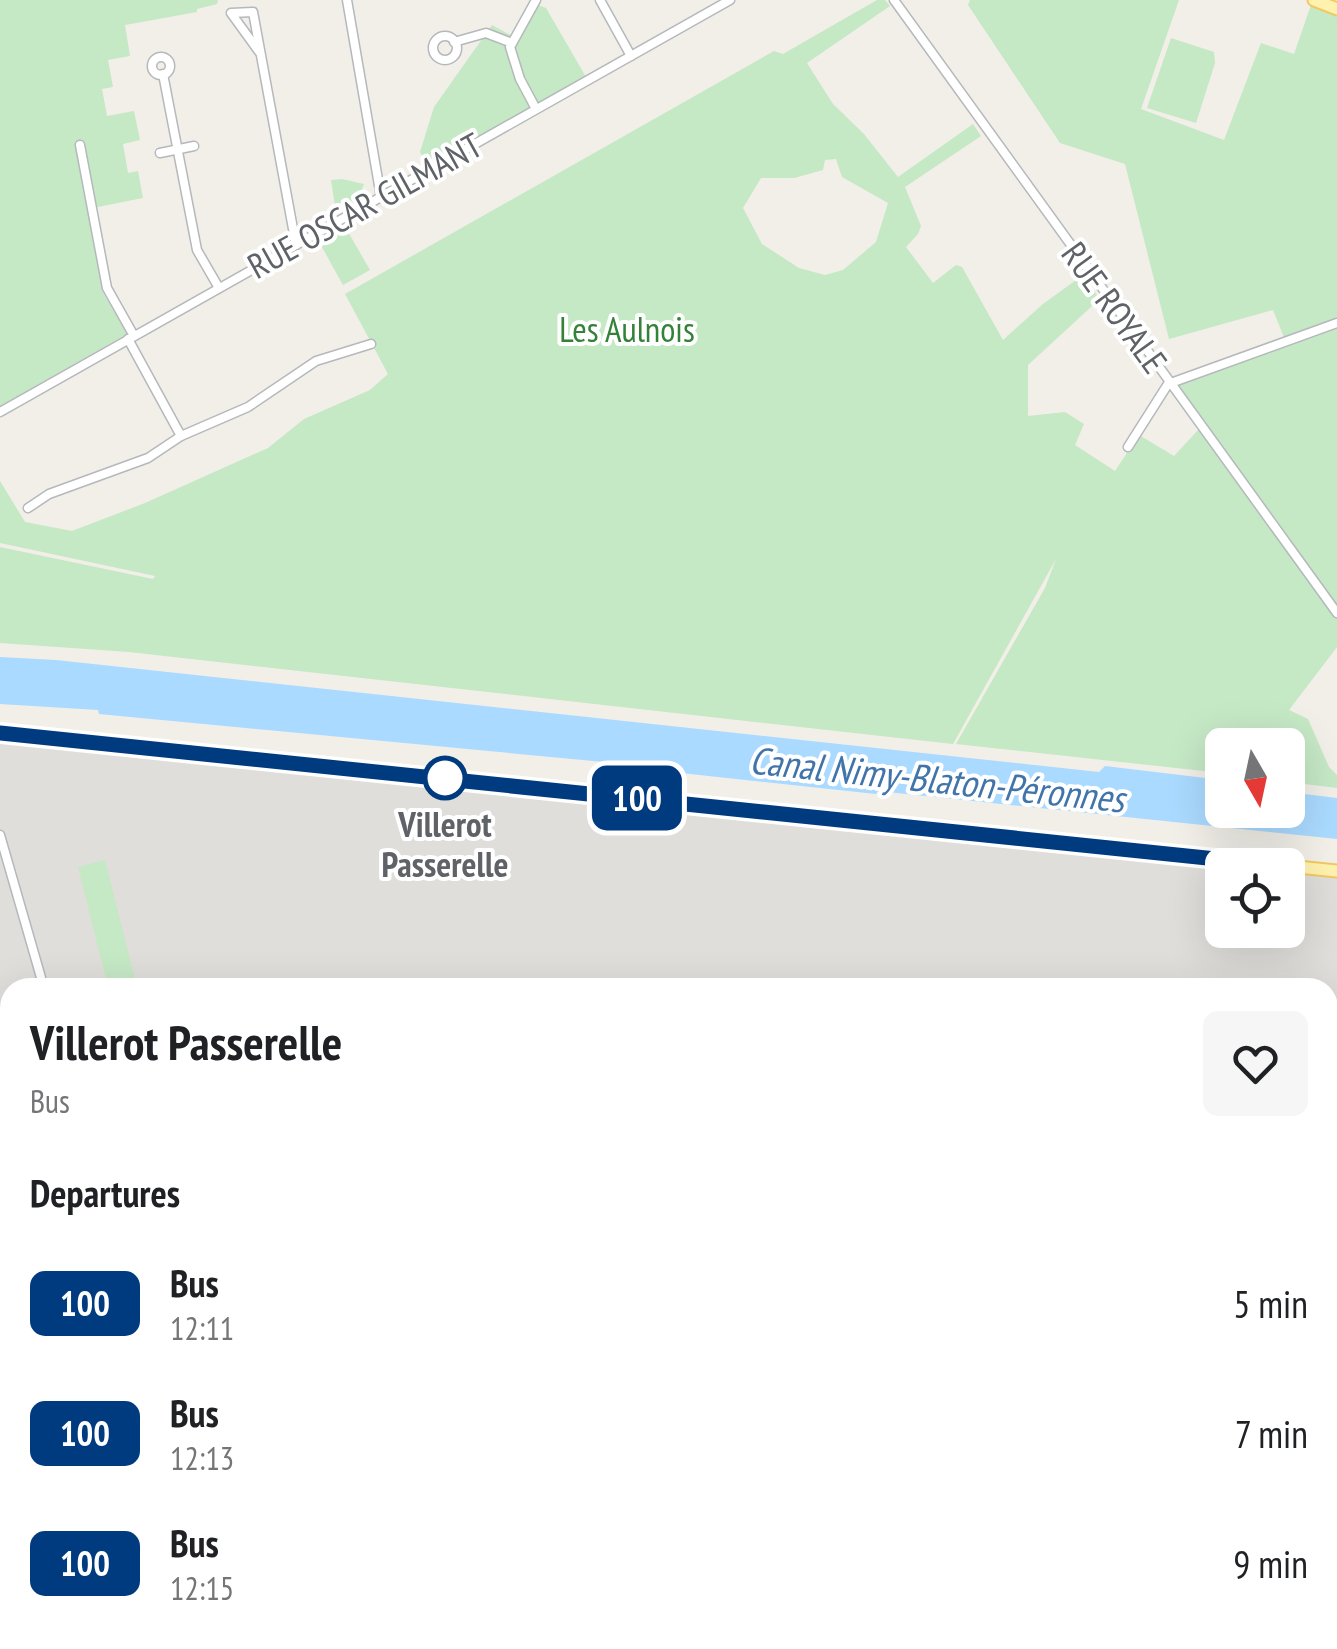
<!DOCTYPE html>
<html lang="en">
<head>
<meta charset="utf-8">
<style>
	body { margin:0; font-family:"PT Sans Narrow",sans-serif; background:#f6f6f6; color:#202124; height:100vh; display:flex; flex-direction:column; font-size:38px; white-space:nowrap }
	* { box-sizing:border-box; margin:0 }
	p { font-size:32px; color:#757577 }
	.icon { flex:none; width:55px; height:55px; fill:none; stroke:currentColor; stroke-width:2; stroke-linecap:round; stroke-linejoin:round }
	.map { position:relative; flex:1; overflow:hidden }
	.drawer { position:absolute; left:0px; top:978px; width:1338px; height:672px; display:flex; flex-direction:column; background:#fff; border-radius:30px 30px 0 0; box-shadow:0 10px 40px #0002 }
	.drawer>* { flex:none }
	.badge { padding:0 20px; border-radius:15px; font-size:35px; line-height:65px }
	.needle { width:65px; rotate:171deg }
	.buttons { position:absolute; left:1205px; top:728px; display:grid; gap:20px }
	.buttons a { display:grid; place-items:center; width:100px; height:100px; border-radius:15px; background:#fff; box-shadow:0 10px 40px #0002; font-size:50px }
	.map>.badge { position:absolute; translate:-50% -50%; box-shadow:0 0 0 5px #fff }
	h2 { padding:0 30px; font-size:38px; line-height:90px }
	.round { display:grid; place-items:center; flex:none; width:105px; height:105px; border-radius:15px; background:#f6f6f6 }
	.head { display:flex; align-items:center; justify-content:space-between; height:170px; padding:0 30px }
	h1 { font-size:48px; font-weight:600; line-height:75px }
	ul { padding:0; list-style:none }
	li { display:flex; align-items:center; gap:30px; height:130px; padding:0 30px }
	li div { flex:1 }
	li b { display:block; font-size:38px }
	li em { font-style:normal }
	li .badge { min-width:110px; font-weight:700; text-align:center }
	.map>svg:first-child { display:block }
	.industrial { fill:#e0deda; fill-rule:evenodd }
	.green { fill:#c5e8c5; fill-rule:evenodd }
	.water { fill:#aadaff }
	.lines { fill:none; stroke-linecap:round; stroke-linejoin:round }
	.minor-casing { stroke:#b5b8bc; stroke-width:11 }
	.primary-casing { stroke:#f2c960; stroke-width:15 }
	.minor { stroke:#fff; stroke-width:8 }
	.primary { stroke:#fff2af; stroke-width:11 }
	.rail-casing { stroke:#b6b7b8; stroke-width:6 }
	.rail { stroke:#fff; stroke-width:2.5; stroke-dasharray:8; stroke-linecap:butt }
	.line-casing { stroke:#fff; stroke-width:22 }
	.line { stroke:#003b80; stroke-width:15 }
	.stop-dot { fill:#fff; stroke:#003b80; stroke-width:5 }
	.labels { text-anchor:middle; stroke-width:8; stroke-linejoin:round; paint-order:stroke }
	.street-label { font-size:35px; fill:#5f6368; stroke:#fff }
	.park-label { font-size:35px; fill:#348238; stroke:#fff }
	.stop-label { font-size:35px; font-weight:bold; fill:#5f6368; stroke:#fff }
	.water-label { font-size:38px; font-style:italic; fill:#4174aa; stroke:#fff }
</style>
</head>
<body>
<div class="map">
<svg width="1337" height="1649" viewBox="0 0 1337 1649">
	<rect width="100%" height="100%" fill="#f1efe8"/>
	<path class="industrial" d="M 0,739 L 1222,866 L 1222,930 L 1288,930 L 1288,873 L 1337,878 L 1337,1649 L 0,1649 ZM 10,988 L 1328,988 L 1328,1640 L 10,1640 Z"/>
	<g class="green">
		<path d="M 0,0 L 218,0 L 217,4 L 197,9 L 197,12 L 125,25 L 130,56 L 108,60 L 113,87 L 102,89 L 107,116 L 134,111 L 140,140 L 123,144 L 128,173 L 138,171 L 143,198 L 88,209 L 103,293 L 127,334 L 0,406 Z"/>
		<path d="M 877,0 L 885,0 L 890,6 L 807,63 L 833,104 L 864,134 L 898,177 L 973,124 L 981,136 L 905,187 L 921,226 L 918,234 L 906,247 L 933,283 L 956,265 L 962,267 L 1003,340 L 1043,304 L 1083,275 L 1097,295 L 1091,307 L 1028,365 L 1028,416 L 1065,412 L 1084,424 L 1075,445 L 1115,471 L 1139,435 L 1174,456 L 1199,429 L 1337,617 L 1337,647 L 1289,710 L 1308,719 L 1329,767 L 1337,775 L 1337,788 L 1288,782 L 1288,745 L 1222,745 L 1222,773 L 956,744 L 1045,588 L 1056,559 L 953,744 L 129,652 L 0,643 L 0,547 L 153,579 L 155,576 L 0,543 L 0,481 L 25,522 L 72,531 L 145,503 L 268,448 L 304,419 L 370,390 L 388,374 L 345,294 L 774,51 L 783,54 ZM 836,159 L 842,177 L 888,203 L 876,242 L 843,270 L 825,275 L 799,268 L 762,244 L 743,208 L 761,178 L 794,178 L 823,170 L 825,160 Z"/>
		<path d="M 970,0 L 1179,0 L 1141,109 L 1224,140 L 1261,43 L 1294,54 L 1312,2 L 1337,13 L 1337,320 L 1285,340 L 1273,310 L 1169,339 L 1125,164 L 1060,143 L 968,5 Z"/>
		<path d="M 538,5 L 546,8 L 586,77 L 428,166 L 420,152 L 434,107 L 492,25 L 518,39 Z"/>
		<path d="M 1171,38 L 1214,52 L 1215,63 L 1196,123 L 1147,108 Z"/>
		<path d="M 342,179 L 364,184 L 357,203 L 336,213 L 331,180 Z"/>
		<path d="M 344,225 L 370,270 L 343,285 L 318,240 Z"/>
		<path d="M 1337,325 L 1337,610 L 1173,386 Z"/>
		<path d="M 105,860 L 137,987 L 108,987 L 78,867 Z"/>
	</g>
	<path class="water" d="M 0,657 L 56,660 L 1099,772 L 1105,766 L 1222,780 L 1222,810 L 1288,810 L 1288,792 L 1337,798 L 1337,839 L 878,791 L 876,794 L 607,765 L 604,762 L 99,714 L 98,710 L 0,704 Z"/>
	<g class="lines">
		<g class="minor-casing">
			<g id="minor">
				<path d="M 347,0 L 381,197"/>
				<path d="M 536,0 L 510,47 L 520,79 L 536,109"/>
				<path d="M 600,0 L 631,56"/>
				<path d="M 894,0 L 1337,613"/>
				<circle cx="445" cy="48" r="12"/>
				<path d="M 454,42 L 486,33 L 512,43"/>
				<path d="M 260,53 L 231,13 L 253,12 L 296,245"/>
				<circle cx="161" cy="66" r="9"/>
				<path d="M 163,74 L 197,250 L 219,288"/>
				<path d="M 80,145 L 107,288 L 134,336"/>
				<path d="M 160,153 L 194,146"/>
				<path d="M 128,339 L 181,436 L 248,407 L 316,361 L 371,344"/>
				<path d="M 0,412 L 730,0"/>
				<path d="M 1128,447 L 1168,384 L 1337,323"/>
				<path d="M 28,508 L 49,494 L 148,458 L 181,436"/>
				<path d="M 0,835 L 44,988"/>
				<path d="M 1328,1092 L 1337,1086"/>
				<path d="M 0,1162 L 10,1163"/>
			</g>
		</g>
		<g class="primary-casing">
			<g id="primary">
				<path d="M 1314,0 L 1337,9"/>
				<path d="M 0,733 L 39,735 L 1275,865"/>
				<path d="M 1288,866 L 1337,871"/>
			</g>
		</g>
		<use href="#minor" class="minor"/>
		<use href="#primary" class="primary"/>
		<g class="rail-casing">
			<g id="rail">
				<path d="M 0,1190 L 10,1191"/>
				<path d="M 0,1207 L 10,1207"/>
				<path d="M 1001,1649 L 1015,1640"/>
			</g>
		</g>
		<use href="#rail" class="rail"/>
	</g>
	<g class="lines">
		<g class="line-casing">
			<path id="line" d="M 0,733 L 1275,865"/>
		</g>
		<use href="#line" class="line"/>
	</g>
	<circle class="stop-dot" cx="445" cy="778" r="20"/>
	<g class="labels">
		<g class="street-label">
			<text transform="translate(365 206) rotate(-29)" y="12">RUE OSCAR GILMANT</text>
			<text transform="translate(1114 308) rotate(54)" y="12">RUE ROYALE</text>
		</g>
		<g class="park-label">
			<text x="627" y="342">Les Aulnois</text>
		</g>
		<g class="stop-label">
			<text x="445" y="837">Villerot<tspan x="445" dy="40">Passerelle</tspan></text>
		</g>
		<g class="water-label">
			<text transform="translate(937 780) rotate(6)" y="13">Canal Nimy-Blaton-Péronnes</text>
		</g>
	</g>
</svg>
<div class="buttons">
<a><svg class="needle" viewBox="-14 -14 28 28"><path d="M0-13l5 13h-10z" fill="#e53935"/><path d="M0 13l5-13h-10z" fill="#757577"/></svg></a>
<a><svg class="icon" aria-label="locate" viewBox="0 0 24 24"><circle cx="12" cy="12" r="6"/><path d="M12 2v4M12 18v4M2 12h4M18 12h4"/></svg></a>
</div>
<b class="badge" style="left:637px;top:798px;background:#003b80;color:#fff">100</b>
<section class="drawer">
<div class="head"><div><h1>Villerot Passerelle</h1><p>Bus</p></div><a class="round"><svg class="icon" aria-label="heart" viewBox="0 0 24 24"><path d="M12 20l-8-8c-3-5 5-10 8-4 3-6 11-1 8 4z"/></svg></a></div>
<h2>Departures</h2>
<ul>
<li><span class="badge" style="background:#003b80;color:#fff">100</span><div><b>Bus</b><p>12:11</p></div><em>5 min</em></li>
<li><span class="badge" style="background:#003b80;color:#fff">100</span><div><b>Bus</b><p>12:13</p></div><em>7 min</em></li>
<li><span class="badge" style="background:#003b80;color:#fff">100</span><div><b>Bus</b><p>12:15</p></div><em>9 min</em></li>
</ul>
</section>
</div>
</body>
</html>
